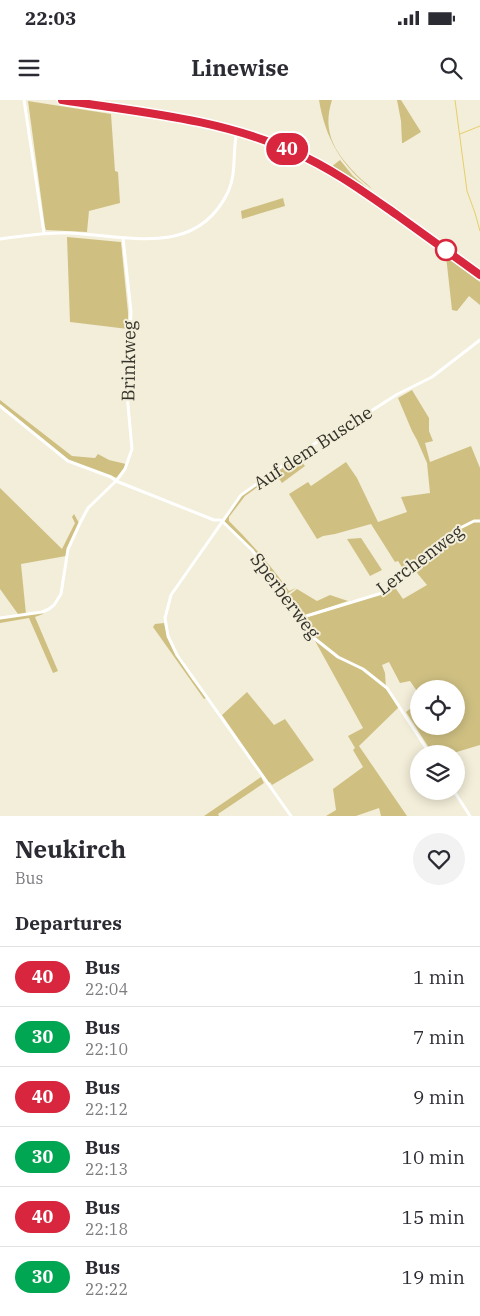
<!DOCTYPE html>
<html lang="en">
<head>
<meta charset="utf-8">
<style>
	body { margin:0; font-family:"IBM Plex Serif",serif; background:#f2f2f3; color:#2b2b33; height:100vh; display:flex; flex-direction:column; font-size:19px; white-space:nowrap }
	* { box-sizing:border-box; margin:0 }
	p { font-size:16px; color:#7c7c81 }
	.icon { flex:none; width:28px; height:28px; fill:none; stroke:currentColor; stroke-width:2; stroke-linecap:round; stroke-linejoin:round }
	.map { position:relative; height:716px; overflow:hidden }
	.side { display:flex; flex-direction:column; background:#fff; flex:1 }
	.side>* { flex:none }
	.badge { padding:0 10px; border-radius:16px; font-size:18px; line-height:32px }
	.buttons { position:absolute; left:410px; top:580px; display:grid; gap:10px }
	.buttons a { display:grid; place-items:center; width:55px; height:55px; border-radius:50%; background:#fff; box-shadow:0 2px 12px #0003; font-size:25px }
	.map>.badge { position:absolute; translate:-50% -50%; box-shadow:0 0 0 2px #fff }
	h2 { padding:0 15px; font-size:19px; line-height:45px }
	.round { display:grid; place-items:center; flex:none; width:52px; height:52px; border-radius:26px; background:#f2f2f3 }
	.head { display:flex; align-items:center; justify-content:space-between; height:85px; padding:0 15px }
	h1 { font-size:24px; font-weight:700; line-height:38px }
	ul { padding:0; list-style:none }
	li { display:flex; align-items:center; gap:15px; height:60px; padding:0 15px; border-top:1px solid #e1e1e2 }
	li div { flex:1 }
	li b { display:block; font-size:19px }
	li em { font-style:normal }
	li .badge { min-width:55px; font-weight:700; text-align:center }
	.status { display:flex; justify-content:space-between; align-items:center; height:35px; padding:0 25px; background:#fff; direction:ltr }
	.status svg { height:14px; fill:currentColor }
	header { display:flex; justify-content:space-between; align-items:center; height:65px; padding:0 15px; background:#fff; font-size:22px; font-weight:700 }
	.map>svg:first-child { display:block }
	.green { fill:#cfc082 }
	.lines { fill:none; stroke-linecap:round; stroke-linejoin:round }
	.stream { stroke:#e7ce68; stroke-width:1 }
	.minor { stroke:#fff; stroke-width:3 }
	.major { stroke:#fff; stroke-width:4 }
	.line-casing { stroke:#fff; stroke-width:11 }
	.line { stroke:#d7263d; stroke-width:8 }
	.stop-dot { fill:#fff; stroke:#d7263d; stroke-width:2.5 }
	.labels { text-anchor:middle; stroke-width:4; stroke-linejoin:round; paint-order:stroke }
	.street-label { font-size:18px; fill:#333129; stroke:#f3eed9 }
</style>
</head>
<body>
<div class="status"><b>22:03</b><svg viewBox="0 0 49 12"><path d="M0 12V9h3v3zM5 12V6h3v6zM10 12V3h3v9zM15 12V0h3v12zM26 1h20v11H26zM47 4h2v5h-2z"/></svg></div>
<header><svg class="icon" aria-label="menu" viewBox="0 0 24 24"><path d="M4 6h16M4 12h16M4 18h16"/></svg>Linewise<svg class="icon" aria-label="search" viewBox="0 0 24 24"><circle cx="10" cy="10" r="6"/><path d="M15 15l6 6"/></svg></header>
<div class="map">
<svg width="480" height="716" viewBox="0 0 480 716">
	<rect width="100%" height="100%" fill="#f3eed9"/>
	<g class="green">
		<path d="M 319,0 L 332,0 C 322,31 334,51 355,73 C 360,79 368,84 372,89 C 341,66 325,37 319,0 Z"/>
		<path d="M 397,0 L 401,0 L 421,32 L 403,43 L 402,43 L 401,21 Z"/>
		<path d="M 28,1 L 111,14 L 115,71 L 118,72 L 120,103 L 89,111 L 87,132 L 46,130 L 45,127 Z"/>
		<path d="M 340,60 L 353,76 L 371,91 L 369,93 L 331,67 Z"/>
		<path d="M 283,98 L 285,106 L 242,119 L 241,111 Z"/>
		<path d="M 67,137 L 121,142 L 128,212 L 128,229 L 70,222 Z"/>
		<path d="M 446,156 L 480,182 L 480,205 L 469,196 L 457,211 L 452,210 Z"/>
		<path d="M 412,290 L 429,318 L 429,331 L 433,341 L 425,343 L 430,362 L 471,346 L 480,368 L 480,645 L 450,654 L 433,654 L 406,612 L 419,602 L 419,626 L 456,626 L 456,589 L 419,589 L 419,594 L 410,581 L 400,583 L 389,562 L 382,565 L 385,573 L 386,589 L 399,607 L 359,646 L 407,716 L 381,716 L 379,708 L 356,716 L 326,716 L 336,710 L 333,689 L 363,667 L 353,650 L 355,648 L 348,636 L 363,628 L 314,539 L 315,538 L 306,519 L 307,517 L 382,494 L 394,486 L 403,499 L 427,485 L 413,468 L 431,452 L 405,472 L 398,461 L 395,462 L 371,424 L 335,434 L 323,436 L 317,439 L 289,394 L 308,382 L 311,386 L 346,362 L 357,378 L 378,422 L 407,412 L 401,397 L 430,393 L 427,363 L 417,340 L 412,331 L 398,298 Z"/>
		<path d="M 0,300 L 72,356 L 95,358 L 98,354 L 109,360 L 126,364 L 124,369 L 117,378 L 68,360 L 0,304 Z"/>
		<path d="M 297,356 L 305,366 L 282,383 L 276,374 L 245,396 L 229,417 L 229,421 C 251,443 271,465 289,491 L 296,488 L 287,494 L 272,474 L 224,421 L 242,395 Z"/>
		<path d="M 0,388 L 62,449 L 75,423 L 72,417 L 74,414 L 79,423 L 66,456 L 21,464 L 26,514 L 18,514 L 0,489 Z"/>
		<path d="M 361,438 L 382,470 L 370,476 L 347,439 Z"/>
		<path d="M 297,489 L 317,501 L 330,495 L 348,501 L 303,516 L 288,496 Z"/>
		<path d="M 44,512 L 43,514 L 35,517 L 58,571 L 53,573 L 29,518 L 0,523 L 0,519 Z"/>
		<path d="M 164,523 C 170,552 189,575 206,598 L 204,599 L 153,527 L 155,524 Z"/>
		<path d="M 247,592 L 274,625 L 285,619 L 314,660 L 272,685 L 270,682 L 269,683 L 222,615 Z"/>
		<path d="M 261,677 L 264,683 L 218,714 L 219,716 L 204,716 Z"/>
	</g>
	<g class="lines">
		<g class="stream">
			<path d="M 455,0 L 467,91 L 475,113 L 480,131"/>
			<path d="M 460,34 L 480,26"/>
		</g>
		<g class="minor">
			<path d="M 24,0 L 44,133"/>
			<path d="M 0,139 C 23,136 45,132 68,133 C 126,135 196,159 228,92 C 237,73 232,51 237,32"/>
			<path d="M 0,306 L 68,361 L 111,377 L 116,381 L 214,420 L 220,420 L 222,421 L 252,450 L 303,517 L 314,538 L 338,557 L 363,569 L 387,588 L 430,654"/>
			<path d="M 303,517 L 382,493 L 454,431 L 474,421 L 480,421"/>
			<path d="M 0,518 L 42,512 L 49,509 L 54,505 L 61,494 L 68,449 L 80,423 L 88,408 L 116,381 L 125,369 L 132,349 L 127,294 L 131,212 L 123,138"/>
			<path d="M 454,691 L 470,716"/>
			<path d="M 291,716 L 177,555 L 168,536 L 165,518 L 171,495 L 241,395 L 327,335 L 357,320 L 396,295 L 432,277 L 480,240"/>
		</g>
		<path class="major" d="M 62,0 C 139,12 221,19 294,52 C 329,67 360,89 391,111 C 420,132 450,154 480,175"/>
	</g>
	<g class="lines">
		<g class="line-casing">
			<path id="line" d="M 62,0 C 139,12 221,19 294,52 C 331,68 364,92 397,115 C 425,135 452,155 480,175"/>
		</g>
		<use href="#line" class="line"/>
	</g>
	<circle class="stop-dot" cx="446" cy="150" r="10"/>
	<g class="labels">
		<g class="street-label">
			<text transform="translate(129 261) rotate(-89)" y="6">Brinkweg</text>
			<text transform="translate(313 348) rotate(-33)" y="6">Auf dem Busche</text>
			<text transform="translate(420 460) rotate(-37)" y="6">Lerchenweg</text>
			<text transform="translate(285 496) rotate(53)" y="6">Sperberweg</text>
		</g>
	</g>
</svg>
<div class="buttons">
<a><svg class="icon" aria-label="locate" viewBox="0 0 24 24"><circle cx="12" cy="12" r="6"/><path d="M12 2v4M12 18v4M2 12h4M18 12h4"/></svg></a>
<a><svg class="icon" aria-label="layers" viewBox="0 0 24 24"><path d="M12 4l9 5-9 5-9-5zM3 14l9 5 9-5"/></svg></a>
</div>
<b class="badge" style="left:287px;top:49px;background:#d7263d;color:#fff">40</b>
</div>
<section class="side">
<div class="head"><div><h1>Neukirch</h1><p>Bus</p></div><a class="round"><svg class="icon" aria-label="heart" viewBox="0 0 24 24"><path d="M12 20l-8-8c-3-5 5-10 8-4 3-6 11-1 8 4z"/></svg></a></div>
<h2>Departures</h2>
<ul>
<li><span class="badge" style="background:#d7263d;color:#fff">40</span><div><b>Bus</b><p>22:04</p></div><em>1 min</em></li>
<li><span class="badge" style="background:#00a651;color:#fff">30</span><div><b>Bus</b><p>22:10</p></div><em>7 min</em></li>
<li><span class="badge" style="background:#d7263d;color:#fff">40</span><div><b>Bus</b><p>22:12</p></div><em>9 min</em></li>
<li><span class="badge" style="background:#00a651;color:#fff">30</span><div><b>Bus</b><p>22:13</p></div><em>10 min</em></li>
<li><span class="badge" style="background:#d7263d;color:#fff">40</span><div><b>Bus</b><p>22:18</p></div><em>15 min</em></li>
<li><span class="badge" style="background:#00a651;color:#fff">30</span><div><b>Bus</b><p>22:22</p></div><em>19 min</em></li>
</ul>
</section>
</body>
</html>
